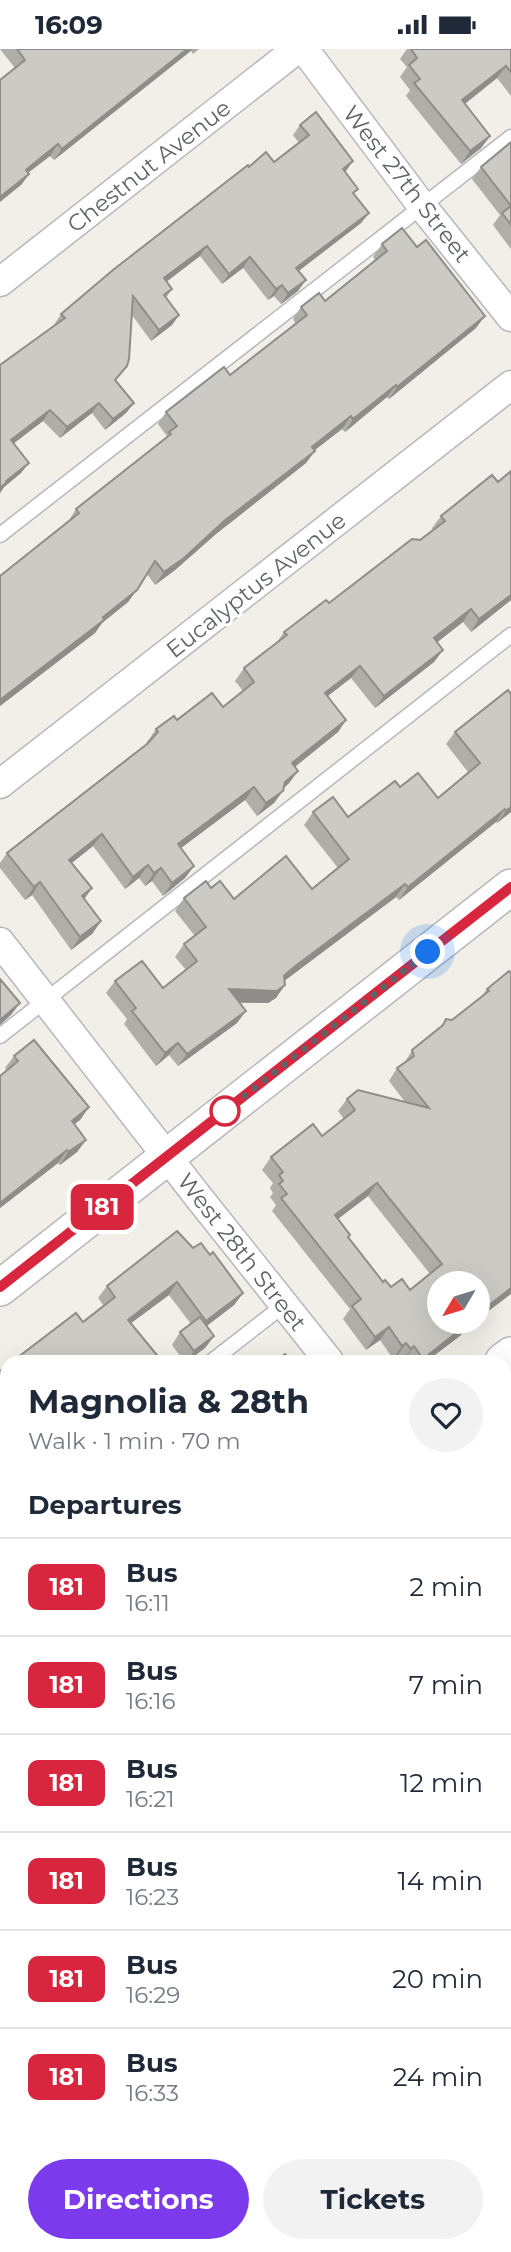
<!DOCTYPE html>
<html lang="en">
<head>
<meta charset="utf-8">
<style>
	body { margin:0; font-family:Montserrat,sans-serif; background:#f2f2f3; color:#1f2937; height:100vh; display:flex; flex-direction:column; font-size:26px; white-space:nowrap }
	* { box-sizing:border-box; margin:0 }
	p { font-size:23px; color:#747a83 }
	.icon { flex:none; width:38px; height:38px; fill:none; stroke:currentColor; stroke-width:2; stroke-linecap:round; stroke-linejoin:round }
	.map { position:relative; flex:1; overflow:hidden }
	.panel { position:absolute; left:0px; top:1306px; width:511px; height:898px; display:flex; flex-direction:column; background:#fff; border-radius:21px 21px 0 0; box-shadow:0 7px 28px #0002 }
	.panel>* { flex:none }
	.badge { padding:0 14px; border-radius:10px; font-size:24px; line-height:46px }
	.needle { width:46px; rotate:232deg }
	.tools { position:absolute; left:427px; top:1222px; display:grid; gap:14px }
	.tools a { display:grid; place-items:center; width:63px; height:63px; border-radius:50%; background:#fff; box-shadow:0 7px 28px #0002; font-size:35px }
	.you { position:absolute; width:35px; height:35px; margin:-18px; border:5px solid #fff; border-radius:50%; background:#1a73e8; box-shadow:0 0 0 10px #1a73e833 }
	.map>.badge { position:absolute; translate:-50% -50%; box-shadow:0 0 0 4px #fff }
	h2 { padding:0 28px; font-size:26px; line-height:63px }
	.round { display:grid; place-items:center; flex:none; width:74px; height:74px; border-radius:37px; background:#f2f2f3 }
	.headline { display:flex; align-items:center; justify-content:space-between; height:119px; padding:0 28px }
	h1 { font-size:33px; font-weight:700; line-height:52px }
	.cta { display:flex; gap:14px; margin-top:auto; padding:14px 28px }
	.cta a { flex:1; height:80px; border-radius:42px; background:#7c3aed; color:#fff; font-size:28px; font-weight:700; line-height:80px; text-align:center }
	.cta a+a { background:#f2f2f3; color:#1f2937 }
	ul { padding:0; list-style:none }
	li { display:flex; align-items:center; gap:21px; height:98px; padding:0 28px; border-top:2px solid #e0e1e3 }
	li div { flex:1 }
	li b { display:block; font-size:26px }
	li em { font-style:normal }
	li .badge { min-width:77px; font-weight:700; text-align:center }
	.status { display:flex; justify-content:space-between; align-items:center; height:49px; padding:0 35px; background:#fff; direction:ltr }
	.status svg { height:19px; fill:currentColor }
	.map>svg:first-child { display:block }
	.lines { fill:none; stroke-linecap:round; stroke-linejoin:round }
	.service-casing { stroke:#b5b8bc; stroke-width:17 }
	.minor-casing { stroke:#b5b8bc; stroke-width:31 }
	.tertiary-casing { stroke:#b5b8bc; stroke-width:38 }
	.service { stroke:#fff; stroke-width:14 }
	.minor { stroke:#fff; stroke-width:28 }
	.tertiary { stroke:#fff; stroke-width:35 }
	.wall { fill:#afaea9; fill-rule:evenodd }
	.shaded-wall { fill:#8f8d8a }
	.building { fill:#cccac5; stroke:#8f8d8a; stroke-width:2; fill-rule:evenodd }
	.line-casing { stroke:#fff; stroke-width:16 }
	.line { stroke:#d7263d; stroke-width:10 }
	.walk { stroke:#5f6368; stroke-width:7; stroke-dasharray:0 12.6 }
	.stop-dot { fill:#fff; stroke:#d7263d; stroke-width:3.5 }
	.labels { text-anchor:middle; stroke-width:6; stroke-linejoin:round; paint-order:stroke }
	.street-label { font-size:23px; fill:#5f6368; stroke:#fff }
</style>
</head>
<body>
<div class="status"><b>16:09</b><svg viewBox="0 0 49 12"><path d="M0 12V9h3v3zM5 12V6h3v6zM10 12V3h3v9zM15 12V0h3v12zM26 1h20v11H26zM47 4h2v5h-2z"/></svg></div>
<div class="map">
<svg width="511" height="2203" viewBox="0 0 511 2203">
	<rect width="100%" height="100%" fill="#f1efe8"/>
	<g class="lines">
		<g class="service-casing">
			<g id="service">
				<path d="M 0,486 L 511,88"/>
				<path d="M 0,987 L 511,586"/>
				<path d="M 212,1312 L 284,1256"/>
				<path d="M 0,1481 L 7,1476"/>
				<path d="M 504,1592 L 511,1587"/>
				<path d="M 0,1984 L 7,1979"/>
			</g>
		</g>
		<g class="minor-casing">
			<g id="minor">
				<path d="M 304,0 L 422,157 L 511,268"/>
				<path d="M 0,233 L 297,0"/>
				<path d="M 0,735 L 511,336"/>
				<path d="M 0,893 L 196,1145 L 329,1312"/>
				<path d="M 504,1538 L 511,1547"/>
				<path d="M 504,1838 L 511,1832"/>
				<path d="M 0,2150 L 7,2159"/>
				<path d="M 504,2163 L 511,2172"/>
				<path d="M 30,2203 L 39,2196"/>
			</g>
		</g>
		<g class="tertiary-casing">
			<g id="tertiary">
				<path d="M 0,1239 L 511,838"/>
				<path d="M 503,1312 L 511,1306"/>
				<path d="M 504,1371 L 511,1365"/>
				<path d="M 0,1701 L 7,1695"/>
				<path d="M 0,1768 L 7,1763"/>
			</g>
		</g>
		<use href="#service" class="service"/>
		<use href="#minor" class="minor"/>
		<use href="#tertiary" class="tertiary"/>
	</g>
	<g class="wall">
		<path d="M 0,0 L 199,0 L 193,5 L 191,2 L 54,111 L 50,107 L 28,124 L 29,125 L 21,136 L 15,19 Z"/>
		<path d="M 407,0 L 511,0 L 511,47 L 497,29 L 465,55 L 490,87 L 481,99 L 461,115 L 406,47 L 410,41 L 400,28 L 407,18 L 400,10 Z"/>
		<path d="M 300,76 L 345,123 L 354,145 L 369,164 L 361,174 L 299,222 L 298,242 L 281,255 L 274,247 L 268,251 L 243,219 L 222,235 L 200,207 L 167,232 L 172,240 L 166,249 L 179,266 L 172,276 L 151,292 L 132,266 L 116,332 L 134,354 L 126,364 L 105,381 L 92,364 L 60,389 L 43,372 L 13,394 L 21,424 L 4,438 L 0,444 L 0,316 L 54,276 L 61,265 L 249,118 L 274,113 L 299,94 L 293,86 Z"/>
		<path d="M 511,93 L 511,200 L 493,176 L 500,166 L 472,130 L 481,118 Z"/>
		<path d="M 382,195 L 476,279 L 389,350 L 387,348 L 345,383 L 342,380 L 315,401 L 306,414 L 216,485 L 175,521 L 155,536 L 147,525 L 128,553 L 102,574 L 95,584 L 0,657 L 0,527 L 68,473 L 76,460 L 165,389 L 167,387 L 158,375 L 166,363 L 230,326 L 296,275 L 293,270 L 301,258 L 325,252 L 376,212 L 373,208 Z"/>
		<path d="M 441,467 L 511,551 L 471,583 L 463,573 L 437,593 L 443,601 L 434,613 L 375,659 L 351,629 L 328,647 L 346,671 L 338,683 L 295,718 L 298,722 L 289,734 L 284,739 L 274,754 L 257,767 L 245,751 L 181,799 L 194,817 L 185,829 L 163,847 L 152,832 L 145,837 L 139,829 L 125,840 L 93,797 L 72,814 L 84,850 L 101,872 L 92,885 L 71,901 L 32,846 L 25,851 L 0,819 L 0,814 L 7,804 L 148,694 L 147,693 L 156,680 L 177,671 L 223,658 L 243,642 L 235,632 L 244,619 L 277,593 L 284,583 L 329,554 L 420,491 L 433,481 L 432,479 Z"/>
		<path d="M 508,641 L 511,763 L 497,774 L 496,773 L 399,851 L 396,848 L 285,931 L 276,949 L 268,954 L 240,954 L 237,974 L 178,1017 L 169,1006 L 156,1017 L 124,975 L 127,970 L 106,944 L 115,932 L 163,939 L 186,921 L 175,908 L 184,895 L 195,887 L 175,862 L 184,849 L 211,839 L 234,850 L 312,840 L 338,819 L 304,776 L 313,763 L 348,768 L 400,738 L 438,749 L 468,723 L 446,695 L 455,683 Z"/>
		<path d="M 509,922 L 464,1281 L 461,1286 L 427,1312 L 407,1312 L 405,1310 L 402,1312 L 397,1307 L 393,1310 L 380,1291 L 366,1301 L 343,1270 L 350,1260 L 272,1162 L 276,1156 L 270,1148 L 273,1144 L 270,1139 L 273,1134 L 262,1121 L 271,1108 L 322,1087 L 344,1070 L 338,1062 L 347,1050 L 405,1053 L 389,1032 L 397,1019 L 404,1015 L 412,1001 L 440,979 L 446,970 L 452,971 L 481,948 L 487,940 ZM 368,1147 L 430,1225 L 410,1241 L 391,1238 L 383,1233 L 348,1189 L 350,1186 L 338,1170 Z"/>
		<path d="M 14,1007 L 89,1058 L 80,1071 L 74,1075 L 86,1091 L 77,1103 L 60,1116 L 58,1114 L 0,1159 L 0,1027 L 7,1021 L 5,1019 Z"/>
		<path d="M 193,1199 L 210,1206 L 243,1244 L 234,1256 L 207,1277 L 214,1287 L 205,1299 L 188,1312 L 184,1312 L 172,1296 L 180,1283 L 191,1275 L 169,1246 L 131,1274 L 83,1273 L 104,1257 L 98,1249 L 107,1237 Z"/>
		<path d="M 7,1317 L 7,1413 L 0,1418 L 0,1322 Z"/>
		<path d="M 511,1408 L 511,1447 L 506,1450 L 504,1447 L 504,1413 Z"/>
		<path d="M 511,1631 L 511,1763 L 504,1769 L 504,1636 Z"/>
		<path d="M 7,1824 L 7,1918 L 0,1909 L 0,1829 Z"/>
		<path d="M 504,1883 L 511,1887 L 511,2044 L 504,2035 Z"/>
		<path d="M 7,2034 L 7,2082 L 0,2073 L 0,2040 Z"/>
		<path d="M 143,2196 L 303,2196 L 294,2203 L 138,2203 Z"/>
		<path d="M 315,2196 L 471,2196 L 477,2203 L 321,2203 Z"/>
	</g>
	<g class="shaded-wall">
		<path d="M 187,0 L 193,0 L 54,111 L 62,100 Z"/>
		<path d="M 506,17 L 497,29 L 453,64 L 462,51 Z"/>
		<path d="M 490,87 L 481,99 L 461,115 L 470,102 Z"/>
		<path d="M 58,95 L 50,107 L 17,132 L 26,121 Z"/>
		<path d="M 353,112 L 346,122 L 335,131 L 343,120 Z"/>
		<path d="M 29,125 L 21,136 L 0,153 L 0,148 Z"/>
		<path d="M 369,164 L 361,174 L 289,229 L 296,219 Z"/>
		<path d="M 207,197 L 200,207 L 157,240 L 164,229 Z"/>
		<path d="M 250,208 L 243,219 L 222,235 L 229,225 Z"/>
		<path d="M 306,231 L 298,242 L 281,255 L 288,244 Z"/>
		<path d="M 282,236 L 274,247 L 268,251 L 276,240 Z"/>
		<path d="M 179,266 L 172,276 L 151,292 L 159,281 Z"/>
		<path d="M 485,267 L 476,279 L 389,350 L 397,338 Z"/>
		<path d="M 396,336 L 387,348 L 345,383 L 353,370 Z"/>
		<path d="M 99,354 L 92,364 L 60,389 L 67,378 Z"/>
		<path d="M 134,354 L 126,364 L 105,381 L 113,370 Z"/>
		<path d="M 50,361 L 43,372 L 4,402 L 11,391 Z"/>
		<path d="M 351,367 L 342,380 L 303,410 L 312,398 Z"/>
		<path d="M 315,402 L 306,414 L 216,485 L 175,521 L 155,536 L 164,523 L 224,472 Z"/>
		<path d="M 29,414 L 21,424 L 4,438 L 0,444 L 0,439 L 6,432 Z"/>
		<path d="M 137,541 L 128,553 L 102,574 L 95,584 L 0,657 L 0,651 Z"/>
		<path d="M 511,546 L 511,551 L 471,583 L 479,570 Z"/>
		<path d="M 471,560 L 463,573 L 426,602 L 434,589 Z"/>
		<path d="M 443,601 L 434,613 L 375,659 L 384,647 Z"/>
		<path d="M 360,617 L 351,629 L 316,656 L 325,644 Z"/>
		<path d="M 346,671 L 338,683 L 283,727 L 292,714 Z"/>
		<path d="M 298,722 L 289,734 L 276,746 L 285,733 Z"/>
		<path d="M 254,738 L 245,751 L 169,808 L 178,795 Z"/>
		<path d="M 283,742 L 274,754 L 257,767 L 266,754 Z"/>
		<path d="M 511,758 L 511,763 L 497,774 L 506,762 Z"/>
		<path d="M 505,760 L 496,773 L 399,851 L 408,838 Z"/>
		<path d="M 102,785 L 93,797 L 60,823 L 69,811 Z"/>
		<path d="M 148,816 L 139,829 L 125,840 L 133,828 Z"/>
		<path d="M 194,817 L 185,829 L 163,847 L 172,834 Z"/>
		<path d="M 161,819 L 152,832 L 145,837 L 154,824 Z"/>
		<path d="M 40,833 L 32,846 L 25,851 L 34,838 Z"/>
		<path d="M 405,835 L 396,848 L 275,939 L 284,927 L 294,918 Z"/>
		<path d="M 92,839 L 83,852 L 82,847 Z"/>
		<path d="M 101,872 L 92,885 L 71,901 L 80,888 Z"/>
		<path d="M 285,936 L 276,949 L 268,954 L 221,953 L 229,940 Z"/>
		<path d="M 20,954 L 11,966 L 0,976 L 0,971 Z"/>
		<path d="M 246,962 L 237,974 L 178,1017 L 187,1005 Z"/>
		<path d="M 178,994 L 169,1006 L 156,1017 L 165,1004 Z"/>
		<path d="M 89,1058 L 80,1071 L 63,1084 L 72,1072 Z"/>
		<path d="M 86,1091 L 77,1103 L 60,1116 L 68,1103 Z"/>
		<path d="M 67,1101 L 58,1114 L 0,1159 L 0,1154 Z"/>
		<path d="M 377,1134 L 368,1147 L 326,1179 L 335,1166 Z"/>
		<path d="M 177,1233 L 169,1246 L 119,1283 L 128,1271 Z"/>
		<path d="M 511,1239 L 511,1245 L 478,1270 L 478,1265 Z"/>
		<path d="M 243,1244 L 234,1256 L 197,1284 L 206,1272 Z"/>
		<path d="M 468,1272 L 475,1272 L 464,1281 L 461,1286 L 427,1312 L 421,1312 Z"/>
		<path d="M 389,1278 L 380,1291 L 366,1301 L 375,1288 Z"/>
		<path d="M 214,1287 L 205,1299 L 187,1312 L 194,1302 Z"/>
		<path d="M 406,1294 L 397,1307 L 393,1310 L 402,1297 Z"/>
		<path d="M 414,1297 L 405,1310 L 402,1312 L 411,1300 Z"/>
		<path d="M 7,1408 L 7,1413 L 0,1418 Z"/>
		<path d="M 7,1621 L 7,1627 L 0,1632 L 0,1626 Z"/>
		<path d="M 511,1758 L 511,1763 L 504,1769 L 504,1768 Z"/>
		<path d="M 7,1952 L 7,1957 L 0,1963 L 0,1957 Z"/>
		<path d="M 295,2196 L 303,2196 L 294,2203 L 286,2203 Z"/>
	</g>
	<g class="building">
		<path d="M 17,0 L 187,0 L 62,100 L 58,95 L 26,121 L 29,125 L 0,148 L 0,31 L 25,11 Z"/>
		<path d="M 411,0 L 511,0 L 511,23 L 506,17 L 462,51 L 490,87 L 470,102 L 414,34 L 420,30 L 409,16 L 417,9 Z"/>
		<path d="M 316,63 L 353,112 L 343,120 L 358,140 L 353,144 L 369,164 L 296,219 L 306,231 L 288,244 L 282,236 L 276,240 L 250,208 L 229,225 L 207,197 L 164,229 L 172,240 L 164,246 L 179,266 L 159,281 L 133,247 L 129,310 L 127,317 L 115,331 L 134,354 L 113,370 L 99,354 L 67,378 L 50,361 L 11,391 L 29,414 L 6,432 L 7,433 L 0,439 L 0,316 L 65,269 L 61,265 L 113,221 L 248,116 L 249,118 L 266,103 L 274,113 L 309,86 L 300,76 Z"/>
		<path d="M 511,93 L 511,176 L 502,164 L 511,157 L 481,118 Z"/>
		<path d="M 402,179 L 417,198 L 426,191 L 485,267 L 397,338 L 396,336 L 353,370 L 351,367 L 312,398 L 315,402 L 224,472 L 184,509 L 164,523 L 155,512 L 137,541 L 103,568 L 104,571 L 0,651 L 0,527 L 79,464 L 76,460 L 171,385 L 169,383 L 177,377 L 166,363 L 224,318 L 230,326 L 307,266 L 301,258 L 319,244 L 325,252 L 387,202 L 382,195 Z"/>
		<path d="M 511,422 L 511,546 L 479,570 L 471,560 L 434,589 L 443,601 L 384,647 L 360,617 L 325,644 L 346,671 L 292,714 L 298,722 L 285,733 L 283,742 L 266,754 L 254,738 L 178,795 L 194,817 L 172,834 L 161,819 L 154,824 L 148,816 L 133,828 L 102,785 L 69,811 L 92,839 L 82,847 L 101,872 L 80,888 L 40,833 L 34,838 L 7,804 L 147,695 L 158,683 L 156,680 L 174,667 L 177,671 L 212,644 L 223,658 L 254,633 L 244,619 L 287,586 L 284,583 L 326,551 L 329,554 L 412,490 L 420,491 L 445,472 L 441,467 L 492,426 L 498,433 Z"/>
		<path d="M 508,641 L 511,645 L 511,758 L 506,762 L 505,760 L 408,838 L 405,835 L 294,918 L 284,927 L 285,936 L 277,942 L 229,940 L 246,962 L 187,1005 L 178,994 L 165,1004 L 132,962 L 136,959 L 115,932 L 142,912 L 163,939 L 197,912 L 184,895 L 206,878 L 184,849 L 206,832 L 211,839 L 220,832 L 234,850 L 286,807 L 312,840 L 349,810 L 313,763 L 333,748 L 348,768 L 395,732 L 400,738 L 418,724 L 438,749 L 480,714 L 455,683 Z"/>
		<path d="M 509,922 L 511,924 L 511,1239 L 478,1265 L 478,1234 L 439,1234 L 439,1272 L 470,1273 L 423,1310 L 414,1297 L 411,1300 L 406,1294 L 402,1297 L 389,1278 L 375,1288 L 352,1257 L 361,1250 L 281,1149 L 287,1145 L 279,1135 L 283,1132 L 279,1126 L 283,1123 L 271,1108 L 313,1075 L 322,1087 L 355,1061 L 347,1050 L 358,1041 L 429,1059 L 397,1019 L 414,1007 L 412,1001 L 443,976 L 446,970 L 452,971 L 489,942 L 487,940 ZM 377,1134 L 442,1215 L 410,1241 L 402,1230 L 391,1238 L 385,1231 L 383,1233 L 348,1188 L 350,1186 L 335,1166 Z"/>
		<path d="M 0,930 L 20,954 L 0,971 Z"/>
		<path d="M 34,991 L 89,1058 L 72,1072 L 86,1091 L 68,1103 L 67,1101 L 0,1154 L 0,1027 L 18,1012 L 14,1007 Z"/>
		<path d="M 177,1182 L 193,1199 L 201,1194 L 210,1206 L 213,1203 L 243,1244 L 206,1272 L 177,1233 L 128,1271 L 161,1311 L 160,1312 L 13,1312 L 76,1264 L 83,1273 L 115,1248 L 107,1237 Z"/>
		<path d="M 200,1268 L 214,1287 L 194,1302 L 180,1283 Z"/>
		<path d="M 285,1305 L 291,1312 L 275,1312 Z"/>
		<path d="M 7,1317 L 7,1405 L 2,1399 L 0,1400 L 0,1322 Z"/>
		<path d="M 511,1408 L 511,1432 L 504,1423 L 504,1413 Z"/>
		<path d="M 7,1500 L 7,1621 L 0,1626 L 0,1505 Z"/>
		<path d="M 504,1558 L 511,1567 L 511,1569 L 504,1575 Z"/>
		<path d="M 511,1631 L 511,1756 L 506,1749 L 504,1751 L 504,1636 Z"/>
		<path d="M 7,1824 L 7,1894 L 0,1886 L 0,1829 Z"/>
		<path d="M 504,1883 L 511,1887 L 511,2020 L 508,2017 L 504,2021 Z"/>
		<path d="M 7,1924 L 7,1952 L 0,1957 L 0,1929 Z"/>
		<path d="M 7,2034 L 7,2058 L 0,2049 L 0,2040 Z"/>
		<path d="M 149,2196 L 295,2196 L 286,2203 L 154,2203 Z"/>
		<path d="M 334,2196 L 471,2196 L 477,2203 L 339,2203 Z"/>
	</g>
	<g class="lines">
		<g class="line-casing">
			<path id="line" d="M 0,1238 L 511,838"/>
		</g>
		<use href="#line" class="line"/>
		<path class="walk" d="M 225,1062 L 428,903"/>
	</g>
	<circle class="stop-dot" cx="225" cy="1062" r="14"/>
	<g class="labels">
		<g class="street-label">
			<text transform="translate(149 117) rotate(-38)" y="8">Chestnut Avenue</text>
			<text transform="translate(407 135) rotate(52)" y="8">West 27th Street</text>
			<text transform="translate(256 536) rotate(-38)" y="8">Eucalyptus Avenue</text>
			<text transform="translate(242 1203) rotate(52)" y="8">West 28th Street</text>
		</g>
	</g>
</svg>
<div class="tools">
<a><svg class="needle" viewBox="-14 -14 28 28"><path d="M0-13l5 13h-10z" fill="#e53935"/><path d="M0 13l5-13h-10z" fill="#747a83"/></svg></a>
</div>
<div class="you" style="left:428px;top:903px"></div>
<b class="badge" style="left:102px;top:1158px;background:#d7263d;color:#fff">181</b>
<section class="panel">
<div class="headline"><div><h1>Magnolia &amp; 28th</h1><p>Walk · 1 min · 70 m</p></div><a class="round"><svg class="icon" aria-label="heart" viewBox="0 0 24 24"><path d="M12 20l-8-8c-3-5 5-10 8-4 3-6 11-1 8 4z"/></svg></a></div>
<h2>Departures</h2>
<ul>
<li><span class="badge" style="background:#d7263d;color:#fff">181</span><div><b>Bus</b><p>16:11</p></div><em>2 min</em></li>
<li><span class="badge" style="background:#d7263d;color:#fff">181</span><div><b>Bus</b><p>16:16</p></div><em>7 min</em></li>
<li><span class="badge" style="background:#d7263d;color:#fff">181</span><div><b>Bus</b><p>16:21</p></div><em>12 min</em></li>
<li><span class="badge" style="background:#d7263d;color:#fff">181</span><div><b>Bus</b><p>16:23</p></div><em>14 min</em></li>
<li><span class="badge" style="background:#d7263d;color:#fff">181</span><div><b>Bus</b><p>16:29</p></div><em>20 min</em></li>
<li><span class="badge" style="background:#d7263d;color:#fff">181</span><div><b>Bus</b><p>16:33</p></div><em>24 min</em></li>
</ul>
<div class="cta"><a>Directions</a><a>Tickets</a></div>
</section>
</div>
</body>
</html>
